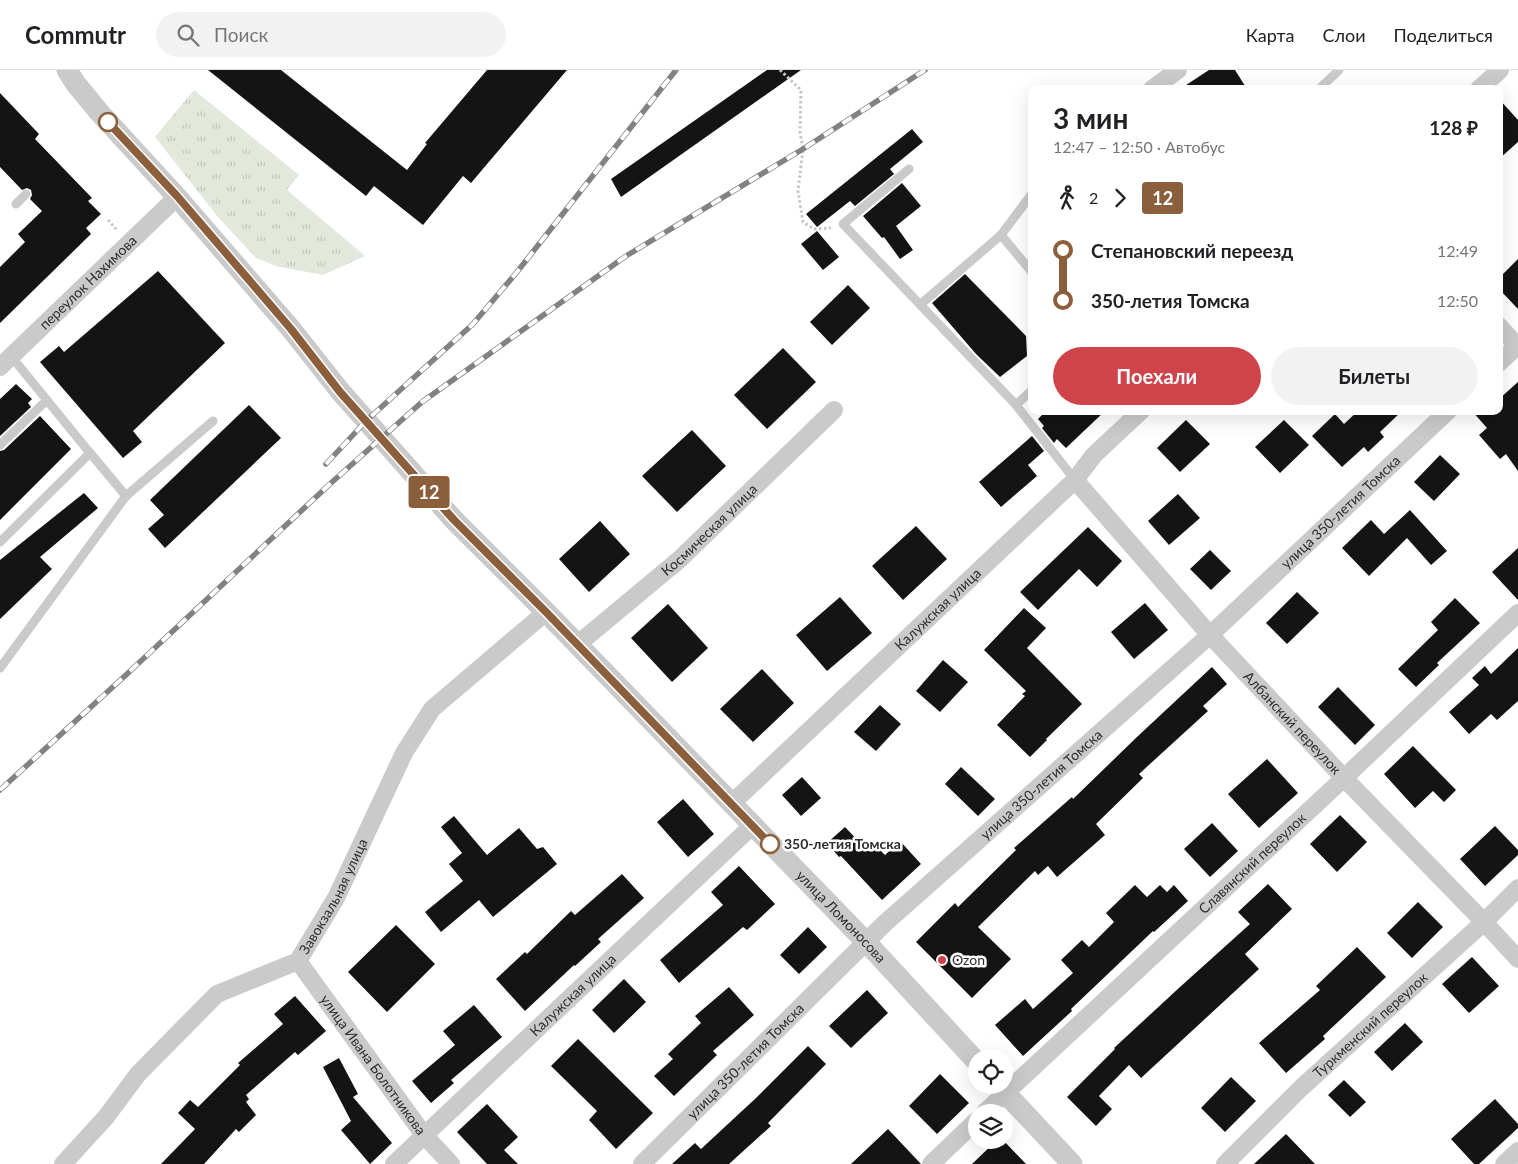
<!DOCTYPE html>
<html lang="ru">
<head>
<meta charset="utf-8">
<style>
	body { margin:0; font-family:Lato,sans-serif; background:#f2f2f2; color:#202124; height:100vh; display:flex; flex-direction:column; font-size:19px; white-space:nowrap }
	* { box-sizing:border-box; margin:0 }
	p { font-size:16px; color:#757577 }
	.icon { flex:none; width:28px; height:28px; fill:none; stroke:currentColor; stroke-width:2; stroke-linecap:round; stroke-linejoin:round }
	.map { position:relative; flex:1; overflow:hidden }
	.side { position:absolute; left:1028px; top:15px; width:475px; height:330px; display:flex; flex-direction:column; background:#fff; border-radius:10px; box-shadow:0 5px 20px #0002 }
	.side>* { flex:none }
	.badge { padding:0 10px; border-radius:4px; font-size:18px; line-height:32px }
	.fabs { position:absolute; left:968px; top:979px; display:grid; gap:10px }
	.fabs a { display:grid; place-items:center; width:45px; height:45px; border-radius:50%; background:#fff; box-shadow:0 5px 20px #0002; font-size:25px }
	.map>.badge { position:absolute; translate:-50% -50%; box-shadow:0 0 0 2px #fff }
	.legs { display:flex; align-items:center; gap:8px; height:55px; padding:0 25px; font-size:16px }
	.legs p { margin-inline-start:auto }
	.head { display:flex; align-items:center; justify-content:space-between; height:85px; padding:0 25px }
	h1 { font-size:28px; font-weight:700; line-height:38px }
	.primary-button { display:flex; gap:10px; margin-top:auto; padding:10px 25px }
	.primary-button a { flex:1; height:58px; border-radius:30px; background:#cf434a; color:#fff; font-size:20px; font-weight:700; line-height:58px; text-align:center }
	.primary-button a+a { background:#f2f2f2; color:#202124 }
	ul { padding:0 25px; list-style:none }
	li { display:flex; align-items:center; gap:18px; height:50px; font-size:19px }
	li i { display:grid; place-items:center; width:8px; height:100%; margin:0 6px; background:currentColor }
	li i::after { content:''; width:12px; height:12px; margin:-6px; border:4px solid; border-radius:50%; background:#fff }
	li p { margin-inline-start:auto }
	li:first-child i { background:linear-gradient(#0000 50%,currentColor 0) }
	li:last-child i { background:linear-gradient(currentColor 50%,#0000 0) }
	header { display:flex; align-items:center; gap:30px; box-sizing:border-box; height:70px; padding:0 25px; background:#fff; border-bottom:1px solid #e0e0e0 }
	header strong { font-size:24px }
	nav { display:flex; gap:28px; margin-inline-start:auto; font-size:18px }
	.search { width:350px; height:45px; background:#f2f2f2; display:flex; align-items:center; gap:12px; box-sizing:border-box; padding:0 18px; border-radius:28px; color:#757577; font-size:19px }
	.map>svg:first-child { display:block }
	.park { fill:url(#park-tufts) }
	.building { fill:#141414 }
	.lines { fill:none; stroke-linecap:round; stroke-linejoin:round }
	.path { stroke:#c7c7c7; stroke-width:3; stroke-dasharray:2.5 2.5; stroke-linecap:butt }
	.service { stroke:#cacaca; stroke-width:9 }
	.minor { stroke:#cacaca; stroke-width:18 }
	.tertiary { stroke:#cacaca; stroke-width:21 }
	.rail-casing { stroke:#828282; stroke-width:5.5 }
	.rail { stroke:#fff; stroke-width:4; stroke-dasharray:11; stroke-linecap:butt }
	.line-1-casing { stroke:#fff; stroke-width:11 }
	.line-1 { stroke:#8b5e3c; stroke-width:8 }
	.stop-1-dot { fill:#fff; stroke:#8b5e3c; stroke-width:2.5 }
	.poi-dot { fill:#cf434a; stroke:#fff; stroke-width:2 }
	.labels { text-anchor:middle; stroke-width:5; stroke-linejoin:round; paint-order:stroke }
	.street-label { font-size:14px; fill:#2d2d2d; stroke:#fff }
	.stop-label { font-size:14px; font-weight:bold; fill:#2d2d2d; stroke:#fff; text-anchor:start }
	.poi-label { font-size:14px; fill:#2d2d2d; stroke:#fff; text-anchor:start }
</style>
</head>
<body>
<header>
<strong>Commutr</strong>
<div class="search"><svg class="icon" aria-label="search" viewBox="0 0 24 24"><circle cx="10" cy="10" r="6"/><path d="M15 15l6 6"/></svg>Поиск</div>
<nav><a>Карта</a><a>Слои</a><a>Поделиться</a></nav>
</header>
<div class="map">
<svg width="1518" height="1094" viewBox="0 0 1518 1094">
	<defs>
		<pattern id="park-tufts" width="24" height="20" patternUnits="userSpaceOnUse" patternTransform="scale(1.25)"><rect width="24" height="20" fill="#e2e8dc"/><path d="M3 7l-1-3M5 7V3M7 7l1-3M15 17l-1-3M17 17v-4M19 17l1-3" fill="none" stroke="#c2c7bd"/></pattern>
	</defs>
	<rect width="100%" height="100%" fill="#fff"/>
	<path class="park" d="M 194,20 L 299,105 L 287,120 L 365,186 L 323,205 L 276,196 L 256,188 L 218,147 L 155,67 Z"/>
	<g class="building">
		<path d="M 208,0 L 281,0 L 407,100 L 427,74 L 425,73 L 487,0 L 567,0 L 471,113 L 463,106 L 423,155 L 374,116 L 366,126 Z"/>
		<path d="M 767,0 L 801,0 L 621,127 L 611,109 Z"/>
		<path d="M 1209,0 L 1235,0 L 1247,19 L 1180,19 Z"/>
		<path d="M 0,23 L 39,64 L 35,69 L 92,128 L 88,131 L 101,144 L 86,158 L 91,164 L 0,253 L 0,197 L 25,172 L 18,164 L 42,141 L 30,129 L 32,125 L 31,120 L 27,118 L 22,120 L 0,97 Z"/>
		<path d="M 1499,29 L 1518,50 L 1518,72 L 1499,89 Z"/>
		<path d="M 912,59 L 923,72 L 890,99 L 894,104 L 855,136 L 850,131 L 817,157 L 806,144 Z"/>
		<path d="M 902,113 L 921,136 L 896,156 L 913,180 L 900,189 L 884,167 L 882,168 L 863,146 Z"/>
		<path d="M 817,161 L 839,187 L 823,200 L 801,174 Z"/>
		<path d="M 1518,189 L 1518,239 L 1499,219 L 1499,208 Z"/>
		<path d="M 158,201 L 225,273 L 133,361 L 142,372 L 123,388 L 40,292 L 59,276 L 64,282 Z"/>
		<path d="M 965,204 L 1026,266 L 1027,286 L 1000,307 L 976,284 L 932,233 Z"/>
		<path d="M 848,215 L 870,238 L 832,275 L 810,252 Z"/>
		<path d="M 783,278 L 816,312 L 767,359 L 734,325 Z"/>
		<path d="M 1518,312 L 1518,401 L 1506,384 L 1500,389 L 1479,365 L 1487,358 L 1472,341 L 1499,341 L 1499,329 Z"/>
		<path d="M 16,314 L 32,329 L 28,333 L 31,337 L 0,366 L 0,329 Z"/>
		<path d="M 249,335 L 281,368 L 165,478 L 148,459 L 164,445 L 150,430 Z"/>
		<path d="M 1046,341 L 1105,341 L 1066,378 L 1057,369 L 1054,373 L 1042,358 L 1044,356 L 1038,349 Z"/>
		<path d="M 1358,341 L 1402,341 L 1380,362 L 1384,367 L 1368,382 L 1364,377 L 1342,397 L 1312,366 L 1335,344 L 1344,354 Z"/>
		<path d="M 40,346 L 71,379 L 0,450 L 0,381 L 4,380 Z"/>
		<path d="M 1186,350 L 1210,374 L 1180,402 L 1157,378 Z"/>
		<path d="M 1284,350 L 1309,375 L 1280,403 L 1255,377 Z"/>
		<path d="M 692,360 L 726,396 L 677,442 L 642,406 Z"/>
		<path d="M 1032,366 L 1044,381 L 1028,395 L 1037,406 L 1001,437 L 979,412 Z"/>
		<path d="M 1440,385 L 1460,404 L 1434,431 L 1414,412 Z"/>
		<path d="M 84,423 L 98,438 L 40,487 L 52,499 L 0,549 L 0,490 Z"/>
		<path d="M 1178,424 L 1200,448 L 1169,475 L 1148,451 Z"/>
		<path d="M 1410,440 L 1447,481 L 1431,495 L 1407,468 L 1369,506 L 1342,478 L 1371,450 L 1384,464 Z"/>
		<path d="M 600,451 L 630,484 L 589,522 L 559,489 Z"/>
		<path d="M 916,456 L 947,489 L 903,530 L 872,496 Z"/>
		<path d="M 1088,457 L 1122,491 L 1097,517 L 1079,499 L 1038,540 L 1020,522 Z"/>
		<path d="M 1518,478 L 1518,530 L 1492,502 Z"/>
		<path d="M 1210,480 L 1231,501 L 1211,520 L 1190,499 Z"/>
		<path d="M 1297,522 L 1319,543 L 1287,574 L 1266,553 Z"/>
		<path d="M 840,527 L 872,563 L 827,601 L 796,565 Z"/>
		<path d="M 1455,528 L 1480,553 L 1437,593 L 1439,595 L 1416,617 L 1398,599 L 1438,560 L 1431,552 Z"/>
		<path d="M 1145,533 L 1168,560 L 1134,589 L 1111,562 Z"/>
		<path d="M 668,534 L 708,578 L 672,612 L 631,568 Z"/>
		<path d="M 1024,538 L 1046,558 L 1027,578 L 1082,634 L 1046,669 L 1047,670 L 1030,687 L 997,655 L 1025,626 L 1022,624 L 1026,621 L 984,580 Z"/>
		<path d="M 1518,578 L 1518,631 L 1497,650 L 1491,644 L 1469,664 L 1449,642 L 1479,615 L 1472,608 L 1485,596 L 1491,604 Z"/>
		<path d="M 943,590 L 968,612 L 940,642 L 916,621 Z"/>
		<path d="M 1212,597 L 1227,614 L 1203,636 L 1208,641 L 1139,704 L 1143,708 L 1096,754 L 1105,765 L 1057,807 L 1048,796 L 1038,805 L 1035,801 L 978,857 L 1011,889 L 972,928 L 916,872 L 955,833 L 958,837 L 1016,780 L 1014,778 L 1072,727 L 1073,729 L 1138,666 Z"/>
		<path d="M 762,599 L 794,633 L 753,672 L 720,639 Z"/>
		<path d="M 1338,617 L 1375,655 L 1355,675 L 1318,637 Z"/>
		<path d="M 880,635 L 901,654 L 876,681 L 854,662 Z"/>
		<path d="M 1413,676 L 1456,720 L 1444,732 L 1433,721 L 1415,738 L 1384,704 Z"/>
		<path d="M 1267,689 L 1298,723 L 1259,758 L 1228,724 Z"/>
		<path d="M 961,697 L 995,729 L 978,746 L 945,714 Z"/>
		<path d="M 802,707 L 821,728 L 801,746 L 782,725 Z"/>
		<path d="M 683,729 L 714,764 L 688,787 L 657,752 Z"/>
		<path d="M 1340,745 L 1367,772 L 1337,802 L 1310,774 Z"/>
		<path d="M 454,746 L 487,785 L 519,758 L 537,779 L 543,777 L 557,794 L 493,847 L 479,830 L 441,862 L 425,842 L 463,811 L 449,794 L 462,783 L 441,757 Z"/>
		<path d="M 1212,753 L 1238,781 L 1210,807 L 1184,779 Z"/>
		<path d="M 1495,756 L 1518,780 L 1518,785 L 1485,816 L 1460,789 Z"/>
		<path d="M 845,757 L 865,778 L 872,772 L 885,785 L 900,771 L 921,794 L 882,830 L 841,786 L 839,787 L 827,773 Z"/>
		<path d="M 739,796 L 775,834 L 747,860 L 743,857 L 679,913 L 660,890 L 723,835 L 711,822 Z"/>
		<path d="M 622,804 L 644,828 L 598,869 L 601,872 L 575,896 L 574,895 L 525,941 L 496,909 L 525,882 L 527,884 L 571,841 L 575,845 Z"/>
		<path d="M 1268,814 L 1292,839 L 1245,884 L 1259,899 L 1141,1008 L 1129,995 L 1099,1026 L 1112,1039 L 1096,1056 L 1067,1027 L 1115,979 L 1114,978 L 1180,917 L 1250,854 L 1238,842 Z"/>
		<path d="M 1135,815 L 1147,827 L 1160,815 L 1167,822 L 1174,815 L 1188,831 L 1154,862 L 1153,861 L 1071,939 L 1072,941 L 1023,986 L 995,955 L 1025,929 L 1033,939 L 1073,903 L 1061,890 L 1082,870 L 1089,877 L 1114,852 L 1106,843 Z"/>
		<path d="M 1418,832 L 1443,857 L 1412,888 L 1387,863 Z"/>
		<path d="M 396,855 L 435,894 L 387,942 L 348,902 Z"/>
		<path d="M 808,857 L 827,877 L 799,904 L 780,885 Z"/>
		<path d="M 1357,877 L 1386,907 L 1323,966 L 1325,969 L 1286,1003 L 1259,973 L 1320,920 L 1316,916 Z"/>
		<path d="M 1472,887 L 1499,916 L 1469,943 L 1442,914 Z"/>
		<path d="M 624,909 L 646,932 L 614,963 L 592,940 Z"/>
		<path d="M 729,917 L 754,945 L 713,981 L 717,985 L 674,1026 L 654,1006 L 673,989 L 668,984 L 701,953 L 695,946 Z"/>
		<path d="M 867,920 L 888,943 L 851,978 L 829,956 Z"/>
		<path d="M 295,926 L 326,961 L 298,985 L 295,982 L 246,1025 L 249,1029 L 246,1032 L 256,1045 L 239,1062 L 236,1059 L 204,1094 L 161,1094 L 195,1059 L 178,1043 L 190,1030 L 198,1037 L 240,995 L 238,993 L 283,954 L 274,944 Z"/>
		<path d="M 474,935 L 502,967 L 451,1010 L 454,1013 L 431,1033 L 412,1011 L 455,975 L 443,961 Z"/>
		<path d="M 1405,953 L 1423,972 L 1392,1001 L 1374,982 Z"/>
		<path d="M 578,969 L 653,1043 L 616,1079 L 589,1050 L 597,1041 L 551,996 Z"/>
		<path d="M 808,976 L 826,994 L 768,1053 L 771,1056 L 729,1094 L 672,1094 L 695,1073 L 701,1079 L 756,1028 Z"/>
		<path d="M 339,988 L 358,1024 L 353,1027 L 392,1073 L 370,1094 L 341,1060 L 351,1051 L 323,997 Z"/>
		<path d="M 940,1004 L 969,1033 L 937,1064 L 909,1036 Z"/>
		<path d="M 1231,1007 L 1256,1031 L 1225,1062 L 1201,1038 Z"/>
		<path d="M 1344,1010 L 1366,1032 L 1350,1047 L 1328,1025 Z"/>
		<path d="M 1495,1029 L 1518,1054 L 1518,1058 L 1479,1094 L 1474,1094 L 1451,1069 Z"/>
		<path d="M 487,1034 L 518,1067 L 504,1080 L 518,1094 L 487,1094 L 457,1062 Z"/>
		<path d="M 888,1059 L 921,1094 L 851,1094 Z"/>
		<path d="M 1286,1064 L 1315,1094 L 1254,1094 Z"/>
		<path d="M 997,1070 L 1003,1070 L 1026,1094 L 972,1094 Z"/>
	</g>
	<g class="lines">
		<g class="path">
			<path d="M 780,0 L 801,20 L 800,62 L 803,79 L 798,121 L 803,152 L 814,159 L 831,158"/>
			<path d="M 108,150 L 117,160"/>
		</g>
		<g class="service">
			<path d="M 1319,19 L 1339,0"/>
			<path d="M 909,99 L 843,154 L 1016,335 L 1075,410"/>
			<path d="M 16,134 L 26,124"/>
			<path d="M 1001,165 L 1031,201"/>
			<path d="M 921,234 L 1001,165 L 1031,125"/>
			<path d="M 1016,335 L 1031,321"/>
			<path d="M 0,375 L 47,330"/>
			<path d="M 90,383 L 126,426"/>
			<path d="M 0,472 L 90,383 L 11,286"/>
			<path d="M 0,598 L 126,426 L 213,351"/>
		</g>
		<g class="minor">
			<path d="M 1152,19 L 1178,0"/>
			<path d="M 1479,19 L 1500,0"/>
			<path d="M 1499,256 L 1518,277"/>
			<path d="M 1499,293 L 1518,275"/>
			<path id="s1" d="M 0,297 L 177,127"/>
			<path id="s2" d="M 1075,410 L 1210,565 L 1344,708 L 1484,852 L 1518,889"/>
			<path id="s3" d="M 578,574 L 680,489 L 834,340"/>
			<path id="s4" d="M 731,734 L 1075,410 L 1094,385 L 1141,341"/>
			<path id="s5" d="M 298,891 L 424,1065 L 451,1094"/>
			<path id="s6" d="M 985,1042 L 1344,708 L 1518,543"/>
			<path id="s7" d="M 63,1094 L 106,1047 L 138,1004 L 217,924 L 298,891 L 336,828 L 404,683 L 432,639 L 546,542"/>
			<path id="s8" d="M 394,1094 L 752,756"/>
			<path id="s9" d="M 642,1094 L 884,854 L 1210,565 L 1448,341"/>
			<path d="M 931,1094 L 976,1051"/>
			<path id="s10" d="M 1225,1094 L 1301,1018 L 1484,852 L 1518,818"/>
			<path d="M 1504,1094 L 1518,1081"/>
		</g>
		<g class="tertiary">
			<path id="s11" d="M 67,0 L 76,14 L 99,42 L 177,127 L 291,259 L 340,321 L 454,450 L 546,542 L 867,873 L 976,991"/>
			<path d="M 998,1015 L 1072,1094"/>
		</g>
		<g class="rail-casing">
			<g id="rail">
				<path d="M 326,394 L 366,351 L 473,254 L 517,202 L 676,0"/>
				<path d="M 0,720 L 127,604 L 331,413 L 422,332 L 626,186 L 803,79 L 925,0"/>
			</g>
		</g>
		<use href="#rail" class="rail"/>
	</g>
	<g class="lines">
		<g class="line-1-casing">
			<path id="line-1" d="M 108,52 L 177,126 L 291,259 L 340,322 L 454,450 L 546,542 L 770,774"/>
		</g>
		<use href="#line-1" class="line-1"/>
	</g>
	<g class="stop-1-dot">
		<circle cx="108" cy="52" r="9"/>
		<circle cx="770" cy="774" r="9"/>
	</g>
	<circle class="poi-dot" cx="942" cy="890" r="5"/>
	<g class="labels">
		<g class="street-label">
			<text dy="5" stroke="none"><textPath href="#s1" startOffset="122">переулок Нахимова</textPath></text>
			<text dy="5" stroke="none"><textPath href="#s9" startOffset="956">улица 350-летия Томска</textPath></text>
			<text dy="5" stroke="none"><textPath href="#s3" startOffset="174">Космическая улица</textPath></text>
			<text dy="5" stroke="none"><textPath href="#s4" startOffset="284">Калужская улица</textPath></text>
			<text dy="5" stroke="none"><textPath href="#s2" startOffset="326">Албанский переулок</textPath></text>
			<text dy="5" stroke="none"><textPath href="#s9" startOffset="551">улица 350-летия Томска</textPath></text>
			<text dy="5" stroke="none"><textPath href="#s6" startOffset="365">Славянский переулок</textPath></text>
			<text dy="5" stroke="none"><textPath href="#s7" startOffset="391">Завокзальная улица</textPath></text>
			<text dy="5" stroke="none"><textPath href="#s11" startOffset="1148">улица Ломоносова</textPath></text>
			<text dy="5" stroke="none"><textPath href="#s8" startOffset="246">Калужская улица</textPath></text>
			<text dy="5" stroke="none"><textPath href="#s10" startOffset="201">Туркменский переулок</textPath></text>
			<text dy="5" stroke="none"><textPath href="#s9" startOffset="146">улица 350-летия Томска</textPath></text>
			<text dy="5" stroke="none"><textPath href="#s5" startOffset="128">улица Ивана Болотникова</textPath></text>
		</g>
		<g class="stop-label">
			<text x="784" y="779">350-летия Томска</text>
		</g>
		<g class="poi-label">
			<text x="952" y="895">Ozon</text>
		</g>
	</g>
</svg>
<div class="fabs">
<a><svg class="icon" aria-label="locate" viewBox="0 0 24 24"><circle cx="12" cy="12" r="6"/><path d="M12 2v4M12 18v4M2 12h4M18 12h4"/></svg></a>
<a><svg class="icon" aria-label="layers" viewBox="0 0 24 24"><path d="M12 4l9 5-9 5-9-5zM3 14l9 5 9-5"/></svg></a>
</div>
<b class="badge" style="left:429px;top:422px;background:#8b5e3c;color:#fff">12</b>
<section class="side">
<div class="head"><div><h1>3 мин</h1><p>12:47 – 12:50 · Автобус</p></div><b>128 ₽</b></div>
<div class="legs"><svg class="icon" aria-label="walk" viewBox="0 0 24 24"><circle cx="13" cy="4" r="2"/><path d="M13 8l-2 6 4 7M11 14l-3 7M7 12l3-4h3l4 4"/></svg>2<svg class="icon" aria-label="forward" viewBox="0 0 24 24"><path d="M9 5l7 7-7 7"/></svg><b class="badge" style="background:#8b5e3c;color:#fff">12</b></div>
<ul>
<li><i style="color:#8b5e3c"></i><b>Степановский переезд</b><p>12:49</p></li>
<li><i style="color:#8b5e3c"></i><b>350-летия Томска</b><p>12:50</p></li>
</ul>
<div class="primary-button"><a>Поехали</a><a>Билеты</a></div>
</section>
</div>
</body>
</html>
